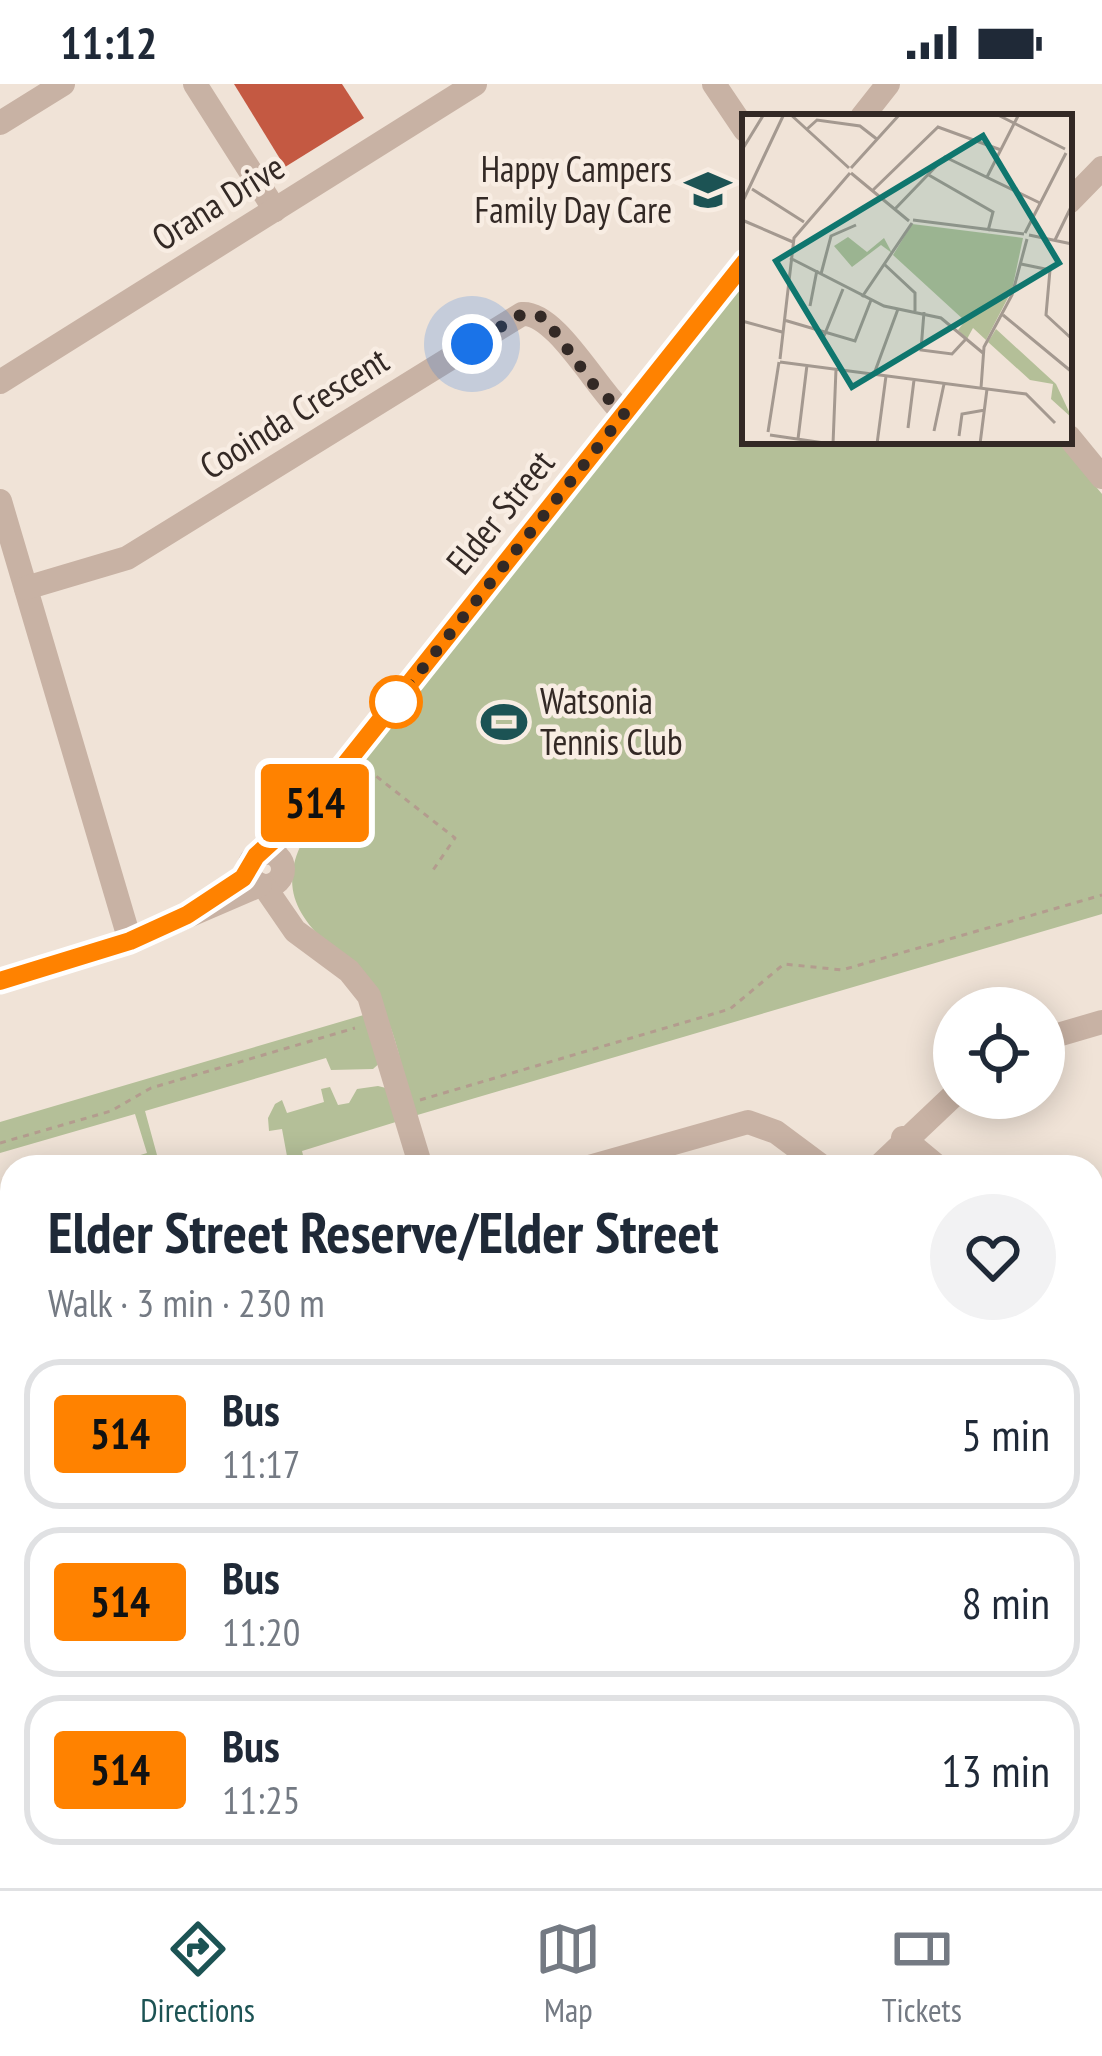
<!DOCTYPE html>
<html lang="en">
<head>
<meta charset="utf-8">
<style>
	body { margin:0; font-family:"PT Sans Narrow",sans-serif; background:#f2f2f3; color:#1f2937; height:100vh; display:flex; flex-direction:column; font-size:45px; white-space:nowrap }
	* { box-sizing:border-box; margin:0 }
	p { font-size:39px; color:#747a83 }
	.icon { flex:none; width:66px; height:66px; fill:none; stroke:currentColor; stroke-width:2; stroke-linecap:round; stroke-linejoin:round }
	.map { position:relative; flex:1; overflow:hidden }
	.side { position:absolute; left:0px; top:1071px; width:1104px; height:735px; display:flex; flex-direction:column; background:#fff; border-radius:36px 36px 0 0; box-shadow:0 6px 30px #0003 }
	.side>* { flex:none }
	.badge { padding:0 24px; border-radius:9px; font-size:42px; line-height:78px }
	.controls { position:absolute; left:933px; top:903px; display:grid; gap:24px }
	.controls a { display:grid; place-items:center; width:132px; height:132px; border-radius:50%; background:#fff; box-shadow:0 6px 30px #0003; font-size:60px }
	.you { position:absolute; width:60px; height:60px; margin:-30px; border:9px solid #fff; border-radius:50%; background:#1a73e8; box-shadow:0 0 0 18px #1a73e833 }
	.map>.badge { position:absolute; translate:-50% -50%; box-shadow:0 0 0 6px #fff }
	.round { display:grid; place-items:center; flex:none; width:126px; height:126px; border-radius:63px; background:#f2f2f3 }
	.head { display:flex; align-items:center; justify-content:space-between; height:204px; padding:0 48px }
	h1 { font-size:57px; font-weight:700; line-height:90px }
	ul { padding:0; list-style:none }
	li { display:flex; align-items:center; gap:36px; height:150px; margin:0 24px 18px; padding:0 24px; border:6px solid #e0e1e3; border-radius:36px }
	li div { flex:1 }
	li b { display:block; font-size:45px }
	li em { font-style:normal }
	li .badge { min-width:132px; font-weight:700; text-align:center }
	.status { display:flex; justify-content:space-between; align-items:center; height:84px; padding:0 60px; background:#fff; direction:ltr }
	.status svg { height:33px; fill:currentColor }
	.dock { display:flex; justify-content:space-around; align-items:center; height:168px; border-top:3px solid #e0e1e3; background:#fff; font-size:33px; color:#747a83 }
	.dock a { display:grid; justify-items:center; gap:6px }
	.dock .current { color:#1c5354 }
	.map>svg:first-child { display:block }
	.green { fill:#b4bf98 }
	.building { fill:#c45942 }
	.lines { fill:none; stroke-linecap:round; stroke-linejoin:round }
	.path { stroke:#b39c8e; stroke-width:3; stroke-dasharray:6 6; stroke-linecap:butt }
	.minor { stroke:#c8b2a4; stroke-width:24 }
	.line-casing { stroke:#fff; stroke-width:27 }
	.line { stroke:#ff8200; stroke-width:18 }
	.walk { stroke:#332925; stroke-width:12; stroke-dasharray:0 21.6 }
	.stop-dot { fill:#fff; stroke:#ff8200; stroke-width:6 }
	.labels { text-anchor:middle; stroke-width:9; stroke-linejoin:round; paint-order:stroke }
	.poi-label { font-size:36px; fill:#332925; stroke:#f8ede3; text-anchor:end }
	.street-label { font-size:36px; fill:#332925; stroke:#f8ede3 }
	.inset-road { fill:none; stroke:#a49990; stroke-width:3 }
	.view { fill:#0f766e; fill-opacity:0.15; stroke:#0f766e; stroke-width:6 }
	.inset-edge { fill:none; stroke:#332925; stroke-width:6 }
</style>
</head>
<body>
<div class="status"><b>11:12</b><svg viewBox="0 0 49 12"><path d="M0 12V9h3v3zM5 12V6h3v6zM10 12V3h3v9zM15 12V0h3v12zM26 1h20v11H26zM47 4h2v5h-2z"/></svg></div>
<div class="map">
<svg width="1102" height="1804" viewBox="0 0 1102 1804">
	<rect width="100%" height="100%" fill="#f0e3d7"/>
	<g class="green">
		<path d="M 745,197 L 745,357 L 1058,357 L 1102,410 L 1102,830 L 414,1032 C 404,999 399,955 382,925 C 340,851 248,833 317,733 Z"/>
		<path d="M 367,930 L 382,977 L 373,985 L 331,986 L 326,974 L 145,1027 L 157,1071 L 101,1083 L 147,1069 L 135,1030 L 0,1069 L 0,1038 Z"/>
		<path d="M 378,1002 L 390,1005 L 399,1037 L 302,1067 L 306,1083 L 289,1083 L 282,1045 L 269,1047 L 268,1034 L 275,1020 L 282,1016 L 287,1029 L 324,1018 L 321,1005 L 330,1003 L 338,1021 L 349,1019 L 357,1005 Z"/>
	</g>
	<path class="building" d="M 234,0 L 342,0 L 364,34 L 285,83 Z"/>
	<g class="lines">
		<g class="path">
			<path d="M 367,685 L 455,754 L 431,789"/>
			<path d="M 420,1016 L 730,925 L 784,880 L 842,886 L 1102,811"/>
			<path d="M 0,1059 L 111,1027 L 151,1004 L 355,944"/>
		</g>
		<g class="minor">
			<path d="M 195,0 L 275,126"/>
			<path d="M 714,0 L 745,46"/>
			<path d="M 862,33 L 888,0"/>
			<path d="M 0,39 L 63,0"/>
			<path d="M 1069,118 L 1102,84"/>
			<path d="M 0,298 L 475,0"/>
			<path d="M 1069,353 L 1102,393"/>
			<path d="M 0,417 L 130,857"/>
			<path d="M 26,504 L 127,474 L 522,230 C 555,227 596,304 624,330"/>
			<circle cx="266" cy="785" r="17"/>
			<path d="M 265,769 L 316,717 L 745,178"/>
			<path d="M 264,802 L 295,847 L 349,887 L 369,912 L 421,1083"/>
			<path d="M 0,897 L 130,857 L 260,801"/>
			<path d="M 1044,955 L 1102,938"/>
			<path d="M 903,1054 L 938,1083"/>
			<path d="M 589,1083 L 748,1038 L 776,1048 L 823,1083"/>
			<path d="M 878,1083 L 954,1011"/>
			<path d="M 1092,1207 L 1102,1215"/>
			<path d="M 1092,1629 L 1102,1617"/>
			<path d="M 0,1669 L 12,1677"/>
			<path d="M 161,1794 L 174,1804"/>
			<path d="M 86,1804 L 97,1794"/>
			<path d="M 641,1804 L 654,1794"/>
			<path d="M 950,1804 L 959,1794"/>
		</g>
	</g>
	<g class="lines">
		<g class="line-casing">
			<path id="line" d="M 0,897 L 130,857 L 187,831 L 243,794 L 256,772 L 316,717 L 745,178"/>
		</g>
		<use href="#line" class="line"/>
		<path class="walk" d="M 396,618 L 624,330 L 593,300 L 544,233 L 522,230 L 472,260"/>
	</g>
	<defs>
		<g id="school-bare" transform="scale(3.6)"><path d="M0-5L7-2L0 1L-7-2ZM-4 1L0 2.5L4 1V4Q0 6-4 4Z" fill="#1c5354" stroke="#f8ede3" stroke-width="2.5" paint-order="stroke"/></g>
		<g id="stadium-bare" transform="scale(3.6)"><path d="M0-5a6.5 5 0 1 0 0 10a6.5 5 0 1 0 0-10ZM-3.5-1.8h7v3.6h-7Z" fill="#1c5354" stroke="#f8ede3" stroke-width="2.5" paint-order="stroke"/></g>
	</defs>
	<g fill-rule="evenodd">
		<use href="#school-bare" x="708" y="106"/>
		<use href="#stadium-bare" x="504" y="638"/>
	</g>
	<circle class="stop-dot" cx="396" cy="618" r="24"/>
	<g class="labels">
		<g class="poi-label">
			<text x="672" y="98">Happy Campers<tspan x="672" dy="41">Family Day Care</tspan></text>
			<text x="540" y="630" text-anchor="start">Watsonia<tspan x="540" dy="41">Tennis Club</tspan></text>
		</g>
		<g class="street-label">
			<text transform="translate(218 118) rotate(-32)" y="13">Orana Drive</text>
			<text transform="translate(294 329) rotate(-32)" y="13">Cooinda Crescent</text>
			<text transform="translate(500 428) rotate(-51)" y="13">Elder Street</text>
		</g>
	</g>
	<g transform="translate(742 30)">
		<rect width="330" height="330" fill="#f0e3d7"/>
		<path d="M 170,110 L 281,124 L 270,176 L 244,226 L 231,214 L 225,225 L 216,216 L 223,207 L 151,141 ZM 106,123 L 125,138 L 142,124 L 150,139 L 139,131 L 110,153 L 92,132 ZM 254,215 L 314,270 L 330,304 L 309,285 L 311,270 L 288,266 L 246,228 Z" fill="#b4bf98"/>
		<path class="inset-road" d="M 48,0 L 107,54M 254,0 L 323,35M 64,16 L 75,6 L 118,12 L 136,26M 0,36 L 22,0M 109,54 L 158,0M 109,59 L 167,107M 185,60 L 251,98 L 246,117M 245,63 L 277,0M 10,75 L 62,108M 130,77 L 196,13 L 259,36M 0,89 L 42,0M 152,96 L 203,43 L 298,89M 0,106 L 51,128M 171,106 L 282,120M 283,119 L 324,39M 287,121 L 330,130M 313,126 L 330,91M 48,144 L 142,192 L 199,204 L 241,239M 142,150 L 173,179 L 173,197M 279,150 L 308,156 L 304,201 L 330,225M 79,160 L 89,122 L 114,111M 120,183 L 170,109M 68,192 L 75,156M 182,198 L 179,236 L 210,240 L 223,226M 261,201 L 330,258M 42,206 L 113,227 L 129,186M 0,207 L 40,218M 82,222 L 101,175M 38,245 L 52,124 L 108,59M 38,248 L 284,280 L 313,309M 132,260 L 156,195M 239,274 L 242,233 L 270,181 L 285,125M 166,314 L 172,266M 192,317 L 202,270M 26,318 L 37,248M 28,321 L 89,330M 217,322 L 220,300 L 243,296M 56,325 L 65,251M 91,330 L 94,255M 135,330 L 144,262M 238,330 L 245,275"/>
		<path class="view" d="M 241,22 L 317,149 L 110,273 L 34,147 Z"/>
		<rect width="330" height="330" class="inset-edge"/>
	</g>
</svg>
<div class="controls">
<a><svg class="icon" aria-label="locate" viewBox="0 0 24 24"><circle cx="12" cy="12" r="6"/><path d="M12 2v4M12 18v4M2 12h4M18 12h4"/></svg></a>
</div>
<div class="you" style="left:472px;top:260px"></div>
<b class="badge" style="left:315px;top:719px;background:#ff8200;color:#111">514</b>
<section class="side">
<div class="head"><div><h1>Elder Street Reserve/Elder Street</h1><p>Walk · 3 min · 230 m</p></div><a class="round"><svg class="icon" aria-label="heart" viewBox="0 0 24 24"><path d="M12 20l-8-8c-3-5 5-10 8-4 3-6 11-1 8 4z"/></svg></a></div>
<ul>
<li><span class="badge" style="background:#ff8200;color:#111">514</span><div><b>Bus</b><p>11:17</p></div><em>5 min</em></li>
<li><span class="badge" style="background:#ff8200;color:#111">514</span><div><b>Bus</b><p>11:20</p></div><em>8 min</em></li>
<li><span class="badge" style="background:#ff8200;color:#111">514</span><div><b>Bus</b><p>11:25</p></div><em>13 min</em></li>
</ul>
</section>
</div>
<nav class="dock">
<a class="current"><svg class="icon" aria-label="directions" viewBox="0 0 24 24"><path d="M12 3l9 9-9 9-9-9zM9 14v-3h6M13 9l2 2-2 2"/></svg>Directions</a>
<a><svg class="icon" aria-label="map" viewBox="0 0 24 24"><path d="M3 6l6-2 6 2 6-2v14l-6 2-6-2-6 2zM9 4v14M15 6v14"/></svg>Map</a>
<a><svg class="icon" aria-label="tickets" viewBox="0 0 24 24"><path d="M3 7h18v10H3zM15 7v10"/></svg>Tickets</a>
</nav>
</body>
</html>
